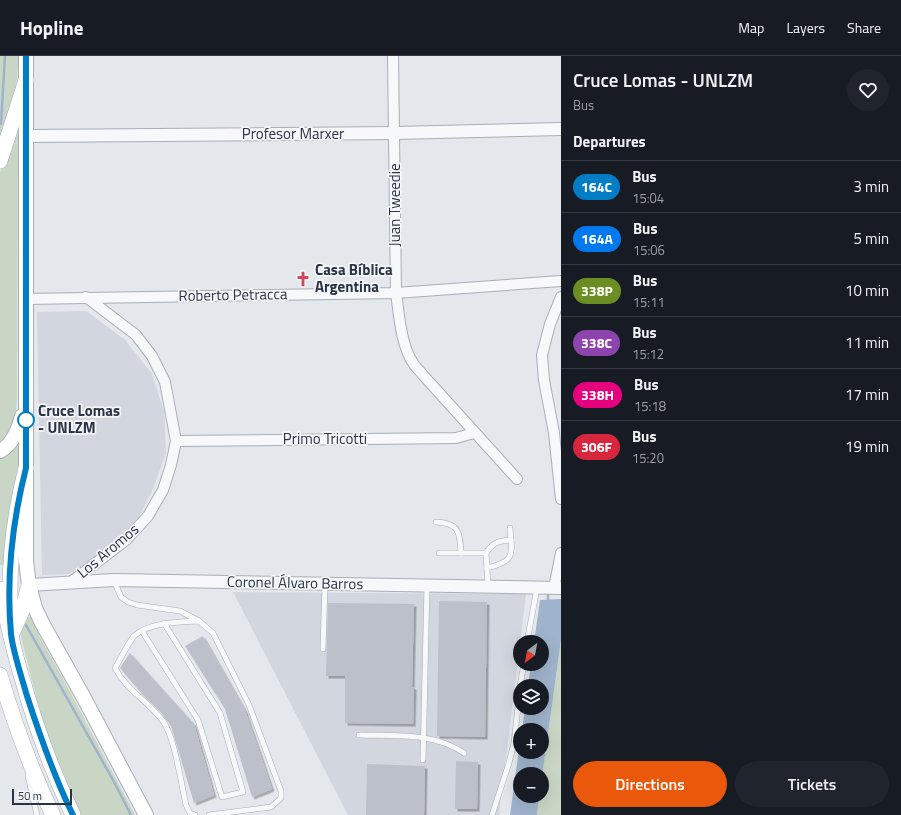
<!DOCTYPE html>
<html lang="en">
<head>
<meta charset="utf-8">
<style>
	body { margin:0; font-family:"Titillium Web",sans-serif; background:#20242c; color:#f1f3f6; height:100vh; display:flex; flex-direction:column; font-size:15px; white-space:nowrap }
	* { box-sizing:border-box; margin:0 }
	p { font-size:13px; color:#9ea1a6 }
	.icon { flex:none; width:22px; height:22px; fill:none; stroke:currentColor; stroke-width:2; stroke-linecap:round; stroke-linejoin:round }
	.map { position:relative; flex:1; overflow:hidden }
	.drawer { display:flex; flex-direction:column; background:#171b24; width:340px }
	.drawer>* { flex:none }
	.badge { padding:0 8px; border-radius:13px; font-size:14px; line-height:26px }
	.needle { width:26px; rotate:212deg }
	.controls { position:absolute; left:513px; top:579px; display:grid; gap:8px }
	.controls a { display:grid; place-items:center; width:36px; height:36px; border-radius:50%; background:#171b24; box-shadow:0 4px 16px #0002; font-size:20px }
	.scale { position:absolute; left:12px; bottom:10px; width:60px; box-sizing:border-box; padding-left:4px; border:2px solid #2b3445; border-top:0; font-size:11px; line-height:14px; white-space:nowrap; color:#2b3445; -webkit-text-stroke:3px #f4f6f9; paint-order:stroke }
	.map>.badge { position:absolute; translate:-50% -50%; box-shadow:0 0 0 2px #fff }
	h2 { padding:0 12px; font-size:15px; line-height:36px }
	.round { display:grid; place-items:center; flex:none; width:42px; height:42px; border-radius:21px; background:#20242c }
	.overview { display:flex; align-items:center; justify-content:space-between; height:68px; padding:0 12px }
	h1 { font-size:19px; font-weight:600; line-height:30px }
	.action { display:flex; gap:8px; margin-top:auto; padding:8px 12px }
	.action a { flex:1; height:46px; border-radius:24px; background:#ea580c; color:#fff; font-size:16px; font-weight:600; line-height:46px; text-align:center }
	.action a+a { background:#20242c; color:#f1f3f6 }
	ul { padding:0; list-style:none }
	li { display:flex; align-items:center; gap:12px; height:52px; padding:0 12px; border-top:1px solid #363941 }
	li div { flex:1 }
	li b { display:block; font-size:15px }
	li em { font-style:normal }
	li .badge { min-width:44px; font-weight:700; text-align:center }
	header { display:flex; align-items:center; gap:24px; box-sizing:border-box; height:56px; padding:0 20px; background:#171b24; border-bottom:1px solid #363941 }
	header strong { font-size:19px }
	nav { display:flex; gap:22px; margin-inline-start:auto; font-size:14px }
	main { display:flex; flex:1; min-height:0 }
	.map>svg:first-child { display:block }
	.built { fill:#d2d6de }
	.green { fill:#c9d6c5 }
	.water { fill:#9fb4cc }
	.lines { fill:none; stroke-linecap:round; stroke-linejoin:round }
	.stream { stroke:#9fb4cc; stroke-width:2.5 }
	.building { fill:#bbc0ca; filter:url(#shadow) }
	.service-casing { stroke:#a9aeb7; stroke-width:6 }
	.minor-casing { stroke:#a9aeb7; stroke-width:12 }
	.tertiary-casing { stroke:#a9aeb7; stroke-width:14 }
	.secondary-casing { stroke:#a9aeb7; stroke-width:16 }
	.primary-casing { stroke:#a3abb8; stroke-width:16 }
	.service { stroke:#f7f8fa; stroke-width:5 }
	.minor { stroke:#f7f8fa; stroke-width:10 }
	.tertiary { stroke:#f7f8fa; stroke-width:12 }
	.secondary { stroke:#fff; stroke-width:14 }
	.primary { stroke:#fff; stroke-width:15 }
	.line-casing { stroke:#fff; stroke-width:9 }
	.line { stroke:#007dc5; stroke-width:6 }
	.stop-dot { fill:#fff; stroke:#007dc5; stroke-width:2 }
	.labels { text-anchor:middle; stroke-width:3.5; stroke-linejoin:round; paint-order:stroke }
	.street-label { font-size:15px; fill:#2b3445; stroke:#f4f6f9 }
	.poi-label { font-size:15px; font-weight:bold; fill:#2b3445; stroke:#f4f6f9; text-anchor:start }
	.stop-label { font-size:15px; font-weight:bold; fill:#2b3445; stroke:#f4f6f9; text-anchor:start }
</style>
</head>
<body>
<header>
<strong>Hopline</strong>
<nav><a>Map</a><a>Layers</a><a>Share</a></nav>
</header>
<main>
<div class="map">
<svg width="561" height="759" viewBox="0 0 561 759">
	<defs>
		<filter id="shadow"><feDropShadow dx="2.5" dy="2.5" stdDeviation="0" flood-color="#0004"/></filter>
	</defs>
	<rect width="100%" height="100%" fill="#e4e7ec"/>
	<g class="built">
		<path d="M 86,255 L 125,284 L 152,318 L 164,356 L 166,397 L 153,433 L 139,461 L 116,485 L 76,515 L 69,518 L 42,519 L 37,256 Z"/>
		<path d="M 233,536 L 526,538 L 499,759 L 348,759 Z"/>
	</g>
	<g class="green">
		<path d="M 0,0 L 19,0 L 17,24 L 0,86 Z"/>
		<path d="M 15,72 L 18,78 L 17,340 C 16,363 15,371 0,388 L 0,117 L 12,76 Z"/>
		<path d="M 13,391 L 22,391 L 17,427 L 7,470 L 3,509 L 0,509 L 0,402 Z"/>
		<path d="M 27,561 L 31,561 L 40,581 L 68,632 L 135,759 L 79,759 L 54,700 L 37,644 L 20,577 Z"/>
		<path d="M 561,584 L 561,759 L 537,759 L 539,740 L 542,740 L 542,721 Z"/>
	</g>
	<path class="water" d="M 561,543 L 561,584 L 542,721 L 542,718 L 520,718 L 520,740 L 539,740 L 537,759 L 510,759 L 520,686 L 520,696 L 542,696 L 542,674 L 522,674 L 525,652 L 542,652 L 542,630 L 528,630 L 531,608 L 542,608 L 542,586 L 534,586 L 540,544 Z"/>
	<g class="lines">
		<g class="stream">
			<path d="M 1,68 L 5,0"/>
			<path d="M 548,546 L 548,538"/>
			<path d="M 26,569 L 113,724 L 131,759"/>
		</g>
	</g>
	<g class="building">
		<path d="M 439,545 L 487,546 L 485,681 L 437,680 Z"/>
		<path d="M 328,547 L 414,548 L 412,631 L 414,631 L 413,668 L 345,667 L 345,620 L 326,620 Z"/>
		<path d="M 203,580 L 245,654 L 272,733 L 252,741 L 225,653 L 185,590 Z"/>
		<path d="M 130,597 L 194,668 L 214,739 L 194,747 L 171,670 L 160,655 L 143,639 L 120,612 Z"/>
		<path d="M 456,705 L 478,706 L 477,753 L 455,753 Z"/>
		<path d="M 367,708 L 425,710 L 424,759 L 366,759 Z"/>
	</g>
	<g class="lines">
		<g class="service-casing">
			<g id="service">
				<path d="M 436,466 C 459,467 460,476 461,497"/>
				<path d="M 439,497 L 486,497 L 488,530"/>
				<path d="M 486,497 C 493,486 499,485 511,484"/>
				<path d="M 487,512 C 516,505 512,499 510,472"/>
				<path d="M 114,525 L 121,541 L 128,546 L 137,549 L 180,555 L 199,565"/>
				<path d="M 142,575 L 198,664 L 222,741 L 243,736 L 220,657 L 164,567"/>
				<path d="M 527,586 L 537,532"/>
				<path d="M 323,593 L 325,528"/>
				<path d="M 520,630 L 524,608"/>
				<path d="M 359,679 C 395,680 433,676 464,697"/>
				<path d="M 423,704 L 427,530"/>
				<path d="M 28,720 L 37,759"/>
				<path d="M 195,759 L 190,757 L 186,749 C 181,727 175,682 163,665 C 149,646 126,634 115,612 C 120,604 128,587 134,580 C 149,566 180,566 199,565 L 213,577 L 249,649 L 281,735 L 281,742 L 271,751 L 209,759"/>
				<path d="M 492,759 L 509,707 L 514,687 L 520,633"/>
			</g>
		</g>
		<g class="minor-casing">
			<g id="minor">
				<path d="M 393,0 L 396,237 C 399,258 401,289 413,307 C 416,312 420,315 423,319 L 517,423"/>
				<path d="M 561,241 L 550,268 L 542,299 L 544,324 L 554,377 L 561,443"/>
				<path d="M 25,243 L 396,237 L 561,225"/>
				<path d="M 176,385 L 456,382 L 474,377"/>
				<path d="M 71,526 L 126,484 L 148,460 L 163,434 L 171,409 L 176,385 L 165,326 L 152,300 L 136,279 L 86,241"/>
				<path d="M 554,532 L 561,497"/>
			</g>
		</g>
		<g class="tertiary-casing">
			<g id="tertiary">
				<path d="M 25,80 L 395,77 L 561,73"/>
				<path d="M 29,529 L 114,524 L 561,532"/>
			</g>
		</g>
		<g class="secondary-casing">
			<g id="secondary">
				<path d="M 26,0 L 26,505 L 29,529 L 35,552 L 42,567 L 84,642 L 146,759"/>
				<path d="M 0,395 C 12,389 19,373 22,360"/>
			</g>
		</g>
		<g class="primary-casing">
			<g id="primary">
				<path d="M 0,105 L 26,24"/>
				<path d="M 0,533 C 7,563 13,593 22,622 C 35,669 52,715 73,759"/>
				<path d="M 10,549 C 9,501 14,459 26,412"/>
				<path d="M 11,580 L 22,555 L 29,529"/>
				<path d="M 0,619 C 14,666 31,714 53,759"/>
			</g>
		</g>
		<use href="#service" class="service"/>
		<use href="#minor" class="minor"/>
		<use href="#tertiary" class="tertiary"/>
		<use href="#secondary" class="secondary"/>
		<use href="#primary" class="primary"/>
	</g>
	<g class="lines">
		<g class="line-casing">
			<path id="line" d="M 26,0 L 26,412 C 12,467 6,522 11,578 C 13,596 22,622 27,640 C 40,680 54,721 73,759"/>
		</g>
		<use href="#line" class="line"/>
	</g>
	<defs>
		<g id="church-bare" transform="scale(1.2)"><path d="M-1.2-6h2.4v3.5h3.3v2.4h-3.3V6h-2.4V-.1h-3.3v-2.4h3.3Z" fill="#d1495b" stroke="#f4f6f9" stroke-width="2.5" paint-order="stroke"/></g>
	</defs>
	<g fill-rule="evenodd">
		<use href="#church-bare" x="303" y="223"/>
	</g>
	<circle class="stop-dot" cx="26" cy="364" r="8"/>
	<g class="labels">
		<g class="street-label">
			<text x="293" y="83">Profesor Marxer</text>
			<text transform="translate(395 149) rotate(-90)" y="5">Juan Tweedie</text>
			<text transform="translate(233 239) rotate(-1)" y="5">Roberto Petracca</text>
			<text x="325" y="388">Primo Tricotti</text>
			<text transform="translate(108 495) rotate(-40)" y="5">Los Aromos</text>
			<text transform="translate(295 527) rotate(1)" y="5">Coronel Álvaro Barros</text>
		</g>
		<g class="poi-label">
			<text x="315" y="219">Casa Bíblica<tspan x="315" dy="17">Argentina</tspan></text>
		</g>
		<g class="stop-label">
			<text x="38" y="360">Cruce Lomas<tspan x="38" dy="17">- UNLZM</tspan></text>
		</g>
	</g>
</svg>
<div class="controls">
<a><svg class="needle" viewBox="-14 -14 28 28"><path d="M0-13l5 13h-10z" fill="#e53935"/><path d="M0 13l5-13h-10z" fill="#9ea1a6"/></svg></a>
<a><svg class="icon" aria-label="layers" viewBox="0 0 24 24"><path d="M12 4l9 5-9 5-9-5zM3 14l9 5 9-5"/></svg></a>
<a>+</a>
<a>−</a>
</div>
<div class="scale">50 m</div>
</div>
<section class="drawer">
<div class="overview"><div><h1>Cruce Lomas - UNLZM</h1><p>Bus</p></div><a class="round"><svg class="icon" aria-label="heart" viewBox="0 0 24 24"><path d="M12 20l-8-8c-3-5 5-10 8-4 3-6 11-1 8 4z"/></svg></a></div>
<h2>Departures</h2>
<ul>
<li><span class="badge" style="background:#007dc5;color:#fff">164C</span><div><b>Bus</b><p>15:04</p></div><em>3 min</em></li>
<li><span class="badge" style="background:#0079ef;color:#fff">164A</span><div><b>Bus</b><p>15:06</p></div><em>5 min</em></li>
<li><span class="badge" style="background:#6b8e23;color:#fff">338P</span><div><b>Bus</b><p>15:11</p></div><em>10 min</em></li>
<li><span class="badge" style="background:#8e44ad;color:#fff">338C</span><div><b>Bus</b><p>15:12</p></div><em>11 min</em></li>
<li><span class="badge" style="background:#e6007e;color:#fff">338H</span><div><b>Bus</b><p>15:18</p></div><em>17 min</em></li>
<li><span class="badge" style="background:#d7263d;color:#fff">306F</span><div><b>Bus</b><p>15:20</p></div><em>19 min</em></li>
</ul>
<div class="action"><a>Directions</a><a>Tickets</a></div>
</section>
</main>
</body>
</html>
